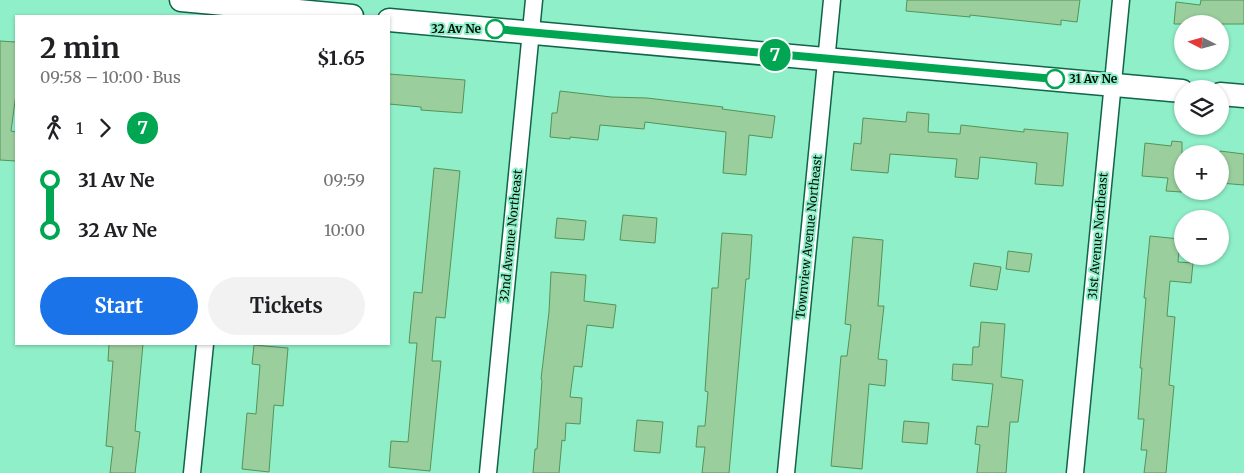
<!DOCTYPE html>
<html lang="en">
<head>
<meta charset="utf-8">
<style>
	body { margin:0; font-family:Merriweather,serif; background:#f2f2f2; color:#202124; height:100vh; display:flex; flex-direction:column; font-size:19px; white-space:nowrap }
	* { box-sizing:border-box; margin:0 }
	p { font-size:16px; color:#757577 }
	.icon { flex:none; width:28px; height:28px; fill:none; stroke:currentColor; stroke-width:2; stroke-linecap:round; stroke-linejoin:round }
	.map { position:relative; flex:1; overflow:hidden }
	.details { position:absolute; left:15px; top:15px; width:375px; height:330px; display:flex; flex-direction:column; background:#fff; border-radius:0px; box-shadow:0 1px 4px #0004 }
	.details>* { flex:none }
	.badge { padding:0 10px; border-radius:16px; font-size:18px; line-height:32px }
	.needle { width:32px; rotate:276deg }
	.tools { position:absolute; left:1174px; top:15px; display:grid; gap:10px }
	.tools a { display:grid; place-items:center; width:55px; height:55px; border-radius:50%; background:#fff; box-shadow:0 1px 4px #0004; font-size:25px }
	.map>.badge { position:absolute; translate:-50% -50%; box-shadow:0 0 0 2px #fff }
	.legs { display:flex; align-items:center; gap:8px; height:55px; padding:0 25px; font-size:16px }
	.legs p { margin-inline-start:auto }
	.headline { display:flex; align-items:center; justify-content:space-between; height:85px; padding:0 25px }
	h1 { font-size:28px; font-weight:700; line-height:38px }
	.primary-button { display:flex; gap:10px; margin-top:auto; padding:10px 25px }
	.primary-button a { flex:1; height:58px; border-radius:30px; background:#1a73e8; color:#fff; font-size:20px; font-weight:700; line-height:58px; text-align:center }
	.primary-button a+a { background:#f2f2f2; color:#202124 }
	ul { padding:0 25px; list-style:none }
	li { display:flex; align-items:center; gap:18px; height:50px; font-size:19px }
	li i { display:grid; place-items:center; width:8px; height:100%; margin:0 6px; background:currentColor }
	li i::after { content:''; width:12px; height:12px; margin:-6px; border:4px solid; border-radius:50%; background:#fff }
	li p { margin-inline-start:auto }
	li:first-child i { background:linear-gradient(#0000 50%,currentColor 0) }
	li:last-child i { background:linear-gradient(currentColor 50%,#0000 0) }
	.map>svg:first-child { display:block }
	.building { fill:#9acf9d; stroke:#549359 }
	.lines { fill:none; stroke-linecap:round; stroke-linejoin:round }
	.minor-casing { stroke:#106449; stroke-width:19 }
	.secondary-casing { stroke:#106449; stroke-width:25 }
	.minor { stroke:#fff; stroke-width:16 }
	.secondary { stroke:#fff; stroke-width:22 }
	.line-1-casing { stroke:#fff; stroke-width:11 }
	.line-1 { stroke:#00a651; stroke-width:8 }
	.stop-1-dot { fill:#fff; stroke:#00a651; stroke-width:2.5 }
	.labels { text-anchor:middle; stroke-width:4; stroke-linejoin:round; paint-order:stroke }
	.stop-label { font-size:12px; font-weight:bold; fill:#001109; stroke:#8eefc8; text-anchor:end }
	.street-label { font-size:12px; fill:#001109; stroke:#8eefc8 }
</style>
</head>
<body>
<div class="map">
<svg width="1244" height="473" viewBox="0 0 1244 473">
	<rect width="100%" height="100%" fill="#8eefc8"/>
	<g class="building">
		<path d="M 907,0 L 1080,0 L 1077,22 L 1061,20 L 1061,25 L 970,15 L 970,17 L 906,11 Z"/>
		<path d="M 1201,0 L 1244,0 L 1244,24 L 1174,24 L 1176,2 L 1200,5 Z"/>
		<path d="M 0,41 L 16,42 L 16,94 L 11,131 L 16,132 L 16,161 L 0,160 Z"/>
		<path d="M 389,74 L 465,80 L 462,113 L 421,110 L 421,107 L 389,104 Z"/>
		<path d="M 560,91 L 611,97 L 647,98 L 723,107 L 722,109 L 775,116 L 772,138 L 749,135 L 746,175 L 723,173 L 726,132 L 645,122 L 644,129 L 600,125 L 598,140 L 570,137 L 570,139 L 550,137 L 552,113 L 557,113 Z"/>
		<path d="M 907,112 L 929,114 L 928,132 L 960,134 L 961,125 L 1024,132 L 1024,129 L 1068,133 L 1063,186 L 1035,184 L 1037,163 L 980,157 L 978,179 L 955,177 L 957,159 L 890,154 L 888,173 L 851,170 L 854,143 L 861,144 L 863,118 L 906,122 Z"/>
		<path d="M 1172,141 L 1182,142 L 1182,192 L 1166,191 L 1168,178 L 1142,176 L 1145,143 L 1171,146 Z"/>
		<path d="M 1220,151 L 1244,154 L 1244,185 L 1220,183 Z"/>
		<path d="M 434,168 L 460,171 L 445,318 L 436,317 L 432,361 L 441,361 L 430,471 L 389,467 L 391,441 L 408,442 L 417,343 L 409,343 L 414,292 L 422,293 Z"/>
		<path d="M 623,215 L 657,218 L 655,243 L 620,240 Z"/>
		<path d="M 557,218 L 586,221 L 584,240 L 555,238 Z"/>
		<path d="M 722,233 L 752,235 L 749,279 L 746,279 L 729,473 L 702,473 L 705,447 L 696,447 L 698,426 L 705,426 L 708,392 L 705,391 L 712,288 L 718,288 Z"/>
		<path d="M 1150,236 L 1180,239 L 1178,262 L 1193,263 L 1191,283 L 1170,281 L 1167,316 L 1175,317 L 1169,385 L 1174,386 L 1166,473 L 1144,473 L 1147,450 L 1141,450 L 1144,419 L 1138,419 L 1142,368 L 1140,368 L 1146,298 L 1144,298 Z"/>
		<path d="M 853,237 L 883,240 L 878,306 L 884,306 L 878,359 L 887,360 L 885,386 L 869,384 L 862,469 L 831,466 L 841,356 L 847,356 L 851,325 L 845,324 Z"/>
		<path d="M 1008,251 L 1032,254 L 1029,272 L 1006,269 Z"/>
		<path d="M 974,263 L 1001,267 L 997,290 L 970,286 Z"/>
		<path d="M 551,272 L 586,275 L 584,301 L 616,305 L 613,328 L 587,325 L 582,367 L 574,366 L 570,397 L 582,398 L 580,424 L 566,423 L 565,441 L 562,440 L 559,473 L 533,473 L 535,449 L 537,449 L 542,380 L 541,379 L 549,312 Z"/>
		<path d="M 981,322 L 1005,324 L 1001,377 L 1023,380 L 1018,422 L 1010,422 L 1006,473 L 977,473 L 980,445 L 975,444 L 977,426 L 988,427 L 993,384 L 952,380 L 953,364 L 972,365 L 973,347 L 979,347 Z"/>
		<path d="M 109,344 L 143,344 L 135,431 L 140,432 L 135,473 L 110,473 L 113,447 L 106,446 L 113,361 L 108,361 Z"/>
		<path d="M 254,345 L 288,348 L 283,406 L 274,405 L 269,472 L 242,469 L 247,413 L 256,414 L 260,365 L 252,364 Z"/>
		<path d="M 637,420 L 663,422 L 660,453 L 634,451 Z"/>
		<path d="M 904,421 L 929,423 L 927,444 L 902,442 Z"/>
	</g>
	<g class="lines">
		<g class="minor-casing">
			<g id="minor">
				<path d="M 192,473 L 205,344"/>
				<path d="M 488,473 L 534,0"/>
				<path d="M 786,473 L 832,0"/>
				<path d="M 1075,473 L 1121,0"/>
			</g>
		</g>
		<g class="secondary-casing">
			<g id="secondary">
				<path d="M 181,0 L 352,16"/>
				<path d="M 389,20 L 1182,91"/>
				<path d="M 1220,94 L 1244,96"/>
			</g>
		</g>
		<use href="#minor" class="minor"/>
		<use href="#secondary" class="secondary"/>
	</g>
	<g class="lines">
		<g class="line-1-casing">
			<path id="line-1" d="M 495,29 L 1055,79"/>
		</g>
		<use href="#line-1" class="line-1"/>
	</g>
	<g class="stop-1-dot">
		<circle cx="495" cy="29" r="9"/>
		<circle cx="1055" cy="79" r="9"/>
	</g>
	<g class="labels">
		<g class="stop-label">
			<text x="481" y="33">32 Av Ne</text>
			<text x="1069" y="83" text-anchor="start">31 Av Ne</text>
		</g>
		<g class="street-label">
			<text transform="translate(511 236) rotate(-84)" y="4">32nd Avenue Northeast</text>
			<text transform="translate(1098 236) rotate(-85)" y="4">31st Avenue Northeast</text>
			<text transform="translate(809 237) rotate(-84)" y="4">Townview Avenue Northeast</text>
		</g>
	</g>
</svg>
<div class="tools">
<a><svg class="needle" viewBox="-14 -14 28 28"><path d="M0-13l5 13h-10z" fill="#e53935"/><path d="M0 13l5-13h-10z" fill="#757577"/></svg></a>
<a><svg class="icon" aria-label="layers" viewBox="0 0 24 24"><path d="M12 4l9 5-9 5-9-5zM3 14l9 5 9-5"/></svg></a>
<a>+</a>
<a>−</a>
</div>
<b class="badge" style="left:775px;top:55px;background:#00a651;color:#fff">7</b>
<section class="details">
<div class="headline"><div><h1>2 min</h1><p>09:58 – 10:00 · Bus</p></div><b>$1.65</b></div>
<div class="legs"><svg class="icon" aria-label="walk" viewBox="0 0 24 24"><circle cx="13" cy="4" r="2"/><path d="M13 8l-2 6 4 7M11 14l-3 7M7 12l3-4h3l4 4"/></svg>1<svg class="icon" aria-label="forward" viewBox="0 0 24 24"><path d="M9 5l7 7-7 7"/></svg><b class="badge" style="background:#00a651;color:#fff">7</b></div>
<ul>
<li><i style="color:#00a651"></i><b>31 Av Ne</b><p>09:59</p></li>
<li><i style="color:#00a651"></i><b>32 Av Ne</b><p>10:00</p></li>
</ul>
<div class="primary-button"><a>Start</a><a>Tickets</a></div>
</section>
</div>
</body>
</html>
